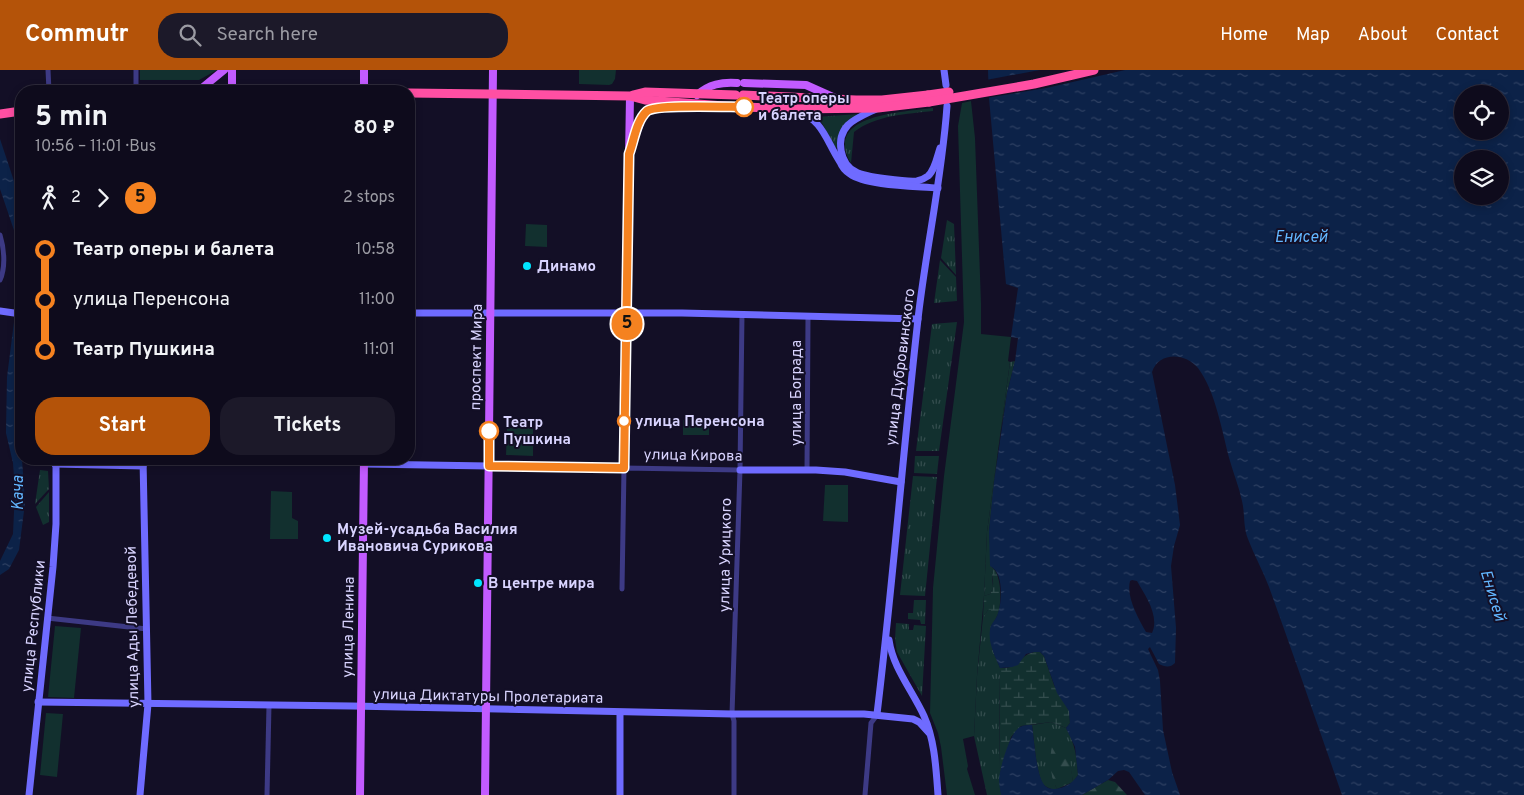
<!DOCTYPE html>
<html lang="en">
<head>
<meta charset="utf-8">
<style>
	body { margin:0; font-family:Overpass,sans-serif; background:#1c1929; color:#f1f3f6; height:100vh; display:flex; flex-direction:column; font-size:19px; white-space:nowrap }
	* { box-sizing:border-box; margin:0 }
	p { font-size:16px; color:#9b9ba3 }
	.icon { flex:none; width:28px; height:28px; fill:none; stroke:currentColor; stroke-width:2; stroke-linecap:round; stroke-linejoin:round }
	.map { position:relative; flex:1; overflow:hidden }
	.panel { position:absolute; left:15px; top:15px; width:400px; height:380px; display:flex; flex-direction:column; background:#0e0b1c; border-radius:20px; box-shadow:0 2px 8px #0003,0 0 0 1px #2e2b3b }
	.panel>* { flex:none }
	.badge { padding:0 10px; border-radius:16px; font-size:18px; line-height:32px }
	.controls { position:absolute; left:1454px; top:15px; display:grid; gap:10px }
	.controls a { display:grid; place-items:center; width:55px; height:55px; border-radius:50%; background:#0e0b1c; box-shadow:0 2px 8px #0003,0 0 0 1px #2e2b3b; font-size:25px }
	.map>.badge { position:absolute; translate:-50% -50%; box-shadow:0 0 0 2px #fff }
	.legs { display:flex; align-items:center; gap:8px; height:55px; padding:0 20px; font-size:16px }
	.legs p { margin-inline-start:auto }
	.overview { display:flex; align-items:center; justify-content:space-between; height:85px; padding:0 20px }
	h1 { font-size:28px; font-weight:700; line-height:38px }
	.action { display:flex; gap:10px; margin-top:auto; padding:10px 20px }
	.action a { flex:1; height:58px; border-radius:20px; background:#b45309; color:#fff; font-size:20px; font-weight:700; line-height:58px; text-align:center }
	.action a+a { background:#1c1929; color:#f1f3f6 }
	ul { padding:0 20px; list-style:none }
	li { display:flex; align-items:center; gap:18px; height:50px; font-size:19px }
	li i { display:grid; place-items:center; width:8px; height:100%; margin:0 6px; background:currentColor }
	li i::after { content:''; width:12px; height:12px; margin:-6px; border:4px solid; border-radius:50%; background:#0e0b1c }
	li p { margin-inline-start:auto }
	li:first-child i { background:linear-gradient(#0000 50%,currentColor 0) }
	li:last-child i { background:linear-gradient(currentColor 50%,#0000 0) }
	header { display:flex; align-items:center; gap:30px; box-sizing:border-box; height:70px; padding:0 25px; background:#b45309; color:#fff }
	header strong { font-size:24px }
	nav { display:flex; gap:28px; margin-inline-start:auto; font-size:18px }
	.search { width:350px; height:45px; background:#1c1929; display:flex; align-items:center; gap:12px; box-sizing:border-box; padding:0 18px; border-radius:20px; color:#9b9ba3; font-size:19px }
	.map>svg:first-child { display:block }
	.grass { fill:url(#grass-tufts) }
	.forest { fill:url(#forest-firs) }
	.wetland { fill:url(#wetland-marsh) }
	.green { fill:#12302f }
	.water { fill:url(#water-ripples); fill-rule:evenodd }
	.pier { fill:#130f26 }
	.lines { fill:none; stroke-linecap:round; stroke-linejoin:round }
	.street { stroke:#3d3a85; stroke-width:5 }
	.secondary { stroke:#6f6bff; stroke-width:7 }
	.primary { stroke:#c25bff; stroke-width:8 }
	.highway { stroke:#ff4fa3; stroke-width:9 }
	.highway-bridge { stroke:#ff4fa3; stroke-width:9 }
	.line-1-casing { stroke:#fff; stroke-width:11 }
	.line-1 { stroke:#f58220; stroke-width:8 }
	.stop-1-dot { fill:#fff; stroke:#f58220; stroke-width:2.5 }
	.poi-dot { fill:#00e5ff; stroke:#130f26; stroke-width:2 }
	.labels { text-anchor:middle; stroke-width:4; stroke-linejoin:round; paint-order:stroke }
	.stop-label { font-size:15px; font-weight:bold; fill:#d9d4ff; stroke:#130f26; text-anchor:start }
	.poi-label { font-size:15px; font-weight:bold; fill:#d9d4ff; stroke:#130f26; text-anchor:start }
	.street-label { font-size:15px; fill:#d9d4ff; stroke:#130f26 }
	.water-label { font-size:16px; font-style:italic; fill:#62b6ff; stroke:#130f26 }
</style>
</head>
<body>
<header>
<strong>Commutr</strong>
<div class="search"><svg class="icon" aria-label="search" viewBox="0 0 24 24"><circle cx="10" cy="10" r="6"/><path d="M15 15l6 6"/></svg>Search here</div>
<nav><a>Home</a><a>Map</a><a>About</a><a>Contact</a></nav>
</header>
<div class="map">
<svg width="1524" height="725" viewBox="0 0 1524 725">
	<defs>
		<pattern id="grass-tufts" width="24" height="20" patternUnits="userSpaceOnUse" patternTransform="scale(1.25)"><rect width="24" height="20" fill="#12302f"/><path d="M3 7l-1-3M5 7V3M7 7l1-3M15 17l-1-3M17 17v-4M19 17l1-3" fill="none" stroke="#344d4e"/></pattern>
		<pattern id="forest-firs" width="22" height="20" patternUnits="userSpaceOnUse" patternTransform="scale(1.25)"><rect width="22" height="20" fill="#12302f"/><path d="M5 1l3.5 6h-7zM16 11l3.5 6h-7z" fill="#344d4e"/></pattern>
		<pattern id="wetland-marsh" width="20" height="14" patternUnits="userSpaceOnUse" patternTransform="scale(1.25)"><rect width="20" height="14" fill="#12302f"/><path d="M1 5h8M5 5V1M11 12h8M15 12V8" fill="none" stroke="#344d4e"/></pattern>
		<pattern id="water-ripples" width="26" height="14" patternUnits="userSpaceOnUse" patternTransform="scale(1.25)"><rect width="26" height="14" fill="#0c2248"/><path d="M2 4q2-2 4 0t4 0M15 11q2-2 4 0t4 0" fill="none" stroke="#2f4163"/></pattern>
	</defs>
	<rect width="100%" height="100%" fill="#130f26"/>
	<g class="grass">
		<path d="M 933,38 L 933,41 C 907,44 876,45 854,62 L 851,93 C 822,44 905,42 933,38 Z"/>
		<path d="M 860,44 L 851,50 L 838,78 L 835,77 L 822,53 L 815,47 Z"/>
		<path d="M 947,150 L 954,154 L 956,205 L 941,188 Z"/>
		<path d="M 940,190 L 956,207 L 957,231 L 934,233 Z"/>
		<path d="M 957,252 L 939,381 L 916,381 L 932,254 Z"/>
		<path d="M 1015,291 L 1007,323 L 999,372 L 989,461 L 993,518 L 990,524 L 984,526 L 987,462 L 1010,292 Z"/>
		<path d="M 915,386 L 939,386 L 937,404 L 914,403 Z"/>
		<path d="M 40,400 L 48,401 L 49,419 L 35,434 Z"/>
		<path d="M 913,406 L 937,407 L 925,526 L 900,525 Z"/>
		<path d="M 49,422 L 49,452 L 43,455 L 36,437 Z"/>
		<path d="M 914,530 L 926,530 L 925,554 L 921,554 L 920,550 L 908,549 L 908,543 L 913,543 Z"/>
		<path d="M 988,540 L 991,540 L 992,542 L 990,567 L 993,581 L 1000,598 L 999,681 L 1001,725 L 987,725 L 974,666 L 977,606 L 983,547 Z"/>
		<path d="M 896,553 L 909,554 L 909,560 L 913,560 L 914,555 L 926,556 L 922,626 L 897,582 L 895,569 Z"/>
		<path d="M 1051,652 L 1066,658 C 1075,673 1077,688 1078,705 L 1073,712 L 1071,700 L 1055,715 L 1057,719 C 1052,720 1047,718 1043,714 C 1036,703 1034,668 1032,655 Z"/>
	</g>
	<g class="forest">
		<path d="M 1054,671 L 1062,672 C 1071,683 1071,699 1073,712 L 1057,719 C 1050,707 1048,684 1054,671 Z"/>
		<path d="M 1108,710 L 1115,712 L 1127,725 L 1082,725 Z"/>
	</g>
	<g class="wetland">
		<path d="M 990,496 C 1002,501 1002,533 998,544 C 996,549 992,554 990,558 L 991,540 L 988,540 L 983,547 L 984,526 L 990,524 C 996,516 992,505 990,496 Z"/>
		<path d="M 1034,582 L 1040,582 L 1044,586 L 1054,615 L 1069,641 L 1070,653 L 1066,658 L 1051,652 L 1021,656 L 1011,667 L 999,707 L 1000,598 C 1023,598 1016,587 1034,582 Z"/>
	</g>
	<g class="green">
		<path d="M 140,0 L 217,0 L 199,10 L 140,10 Z"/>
		<path d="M 579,0 L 616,0 L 615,9 L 612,14 L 609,15 L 579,14 Z"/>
		<path d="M 971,31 L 975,68 L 981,233 L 981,264 L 1011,267 L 1008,291 L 1010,292 L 987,462 L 984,526 L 977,606 L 974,666 L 963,669 L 968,696 L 967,699 L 975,725 L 947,725 L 941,677 L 938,663 L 930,643 L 933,518 L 944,406 L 964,252 L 958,56 L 962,33 Z"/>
		<path d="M 526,154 L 547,155 L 547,177 L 525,176 Z"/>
		<path d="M 683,350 L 709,351 L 709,365 L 683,365 Z"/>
		<path d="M 507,358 L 533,358 L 533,386 L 506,385 Z"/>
		<path d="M 825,415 L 848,415 L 848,452 L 823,451 Z"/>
		<path d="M 271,421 L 292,422 L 292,448 L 298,451 L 298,469 L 270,469 Z"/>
		<path d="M 55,556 L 81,558 L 74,628 L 48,627 Z"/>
		<path d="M 46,643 L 63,644 L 57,707 L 40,705 Z"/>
	</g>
	<g class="water">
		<path d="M 988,0 L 1524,0 L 1524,725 L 1342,725 C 1318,656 1294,586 1269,517 C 1263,501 1254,485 1248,469 C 1243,457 1245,443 1242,431 C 1239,417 1234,405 1230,391 C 1222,362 1216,322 1198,298 C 1186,283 1159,281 1152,302 L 1175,415 L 1180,455 L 1174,476 L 1171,496 L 1176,558 L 1175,593 C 1170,598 1165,597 1159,594 L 1150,577 L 1148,579 L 1158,600 L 1160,611 L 1163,660 L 1172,702 L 1180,725 L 1145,725 L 1129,702 L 1124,700 L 1118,701 L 1108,710 L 1082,725 L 1001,725 C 1000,720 999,714 999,709 C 1000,697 1010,662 1020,657 C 1024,655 1028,655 1032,655 C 1034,668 1036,702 1043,713 C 1046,719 1053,720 1060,718 C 1068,716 1073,712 1078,705 L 1075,677 L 1066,658 L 1070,653 L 1069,641 L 1057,623 L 1044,586 L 1040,582 L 1034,582 L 1026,584 L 1018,595 L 1012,597 L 1000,598 C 995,586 988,573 990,560 C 990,554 997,549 998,543 C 1002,531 1004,502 990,496 L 989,461 L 994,412 L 1007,323 L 1015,291 L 1018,268 L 1011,267 L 1018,218 L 1006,214 L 989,28 ZM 1462,24 L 1500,24 L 1500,61 L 1462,61 ZM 1462,89 L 1500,89 L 1500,126 L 1462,126 ZM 1132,510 L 1137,511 C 1145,525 1160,546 1152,563 L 1146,562 C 1138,548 1126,527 1130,511 Z"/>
		<path d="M 0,69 L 21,132 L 21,196 L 19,175 L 0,119 Z"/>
		<path d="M 21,197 L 21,290 L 18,307 L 18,354 L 22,389 L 25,433 L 19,480 L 9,499 L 0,505 L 0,491 L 13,464 L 15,421 L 13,393 L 6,363 L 7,307 Z"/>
	</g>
	<path class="pier" d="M 1040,0 L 1125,0 L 1046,18 L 986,28 L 986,10 Z"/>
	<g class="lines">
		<g class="street">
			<path d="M 48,0 L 49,21"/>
			<path d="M 136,21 L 136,0"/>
			<path d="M 18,91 L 21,91"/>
			<path d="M 0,165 C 4,178 6,197 0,210"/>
			<path d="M 807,400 L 808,247"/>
			<path d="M 622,519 L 624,398 L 740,400"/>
			<path d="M 47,548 L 147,559"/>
			<path d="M 267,725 L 269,635"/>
			<path d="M 734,725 L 734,651 L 732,644 L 740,400 L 742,244"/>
			<path d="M 865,725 L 871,653 L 877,645"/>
		</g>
		<g class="secondary">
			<path d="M 944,0 L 946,15"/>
			<path d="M 878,38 C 868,43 855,48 848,55 C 835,69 840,94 856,102 C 864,107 908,112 917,111 C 921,110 924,109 928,106 C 935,100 937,87 940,78"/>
			<path d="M 796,40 C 824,51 825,69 840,92 C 842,97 845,101 850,104 C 866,116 916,116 938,118"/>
			<path d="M 0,241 L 21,244"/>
			<path d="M 409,243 L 682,243 L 918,249"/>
			<path d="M 55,394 L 143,396"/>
			<path d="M 364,394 L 489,396"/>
			<path d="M 740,400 L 816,400 L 845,402 L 901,412"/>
			<path d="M 889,570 C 893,598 912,620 924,646 C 935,671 936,699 938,725"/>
			<path d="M 38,632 L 352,636 L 732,644 L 864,644 L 913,649 L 919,652 L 929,663"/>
			<path d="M 877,644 C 893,513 903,381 918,249 C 926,178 942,108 947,36"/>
			<path d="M 29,725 L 53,497 L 56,454 L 56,389"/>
			<path d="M 140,725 L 148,634 L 143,389"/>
			<path d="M 620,725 L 620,643"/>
		</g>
		<g class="primary">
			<path d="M 232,0 L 232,21"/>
			<path d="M 364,0 L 364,21"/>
			<path d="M 744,13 L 806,15 L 835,28"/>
			<path d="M 192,21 L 202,18 L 224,0"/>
			<path d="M 697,25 C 709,14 722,12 737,13"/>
			<path d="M 632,75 L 641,50 L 649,39 L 660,38 L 692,37"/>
			<path d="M 489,396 L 624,398 L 630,26"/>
			<path d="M 360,725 L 364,389"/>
			<path d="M 485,725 L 493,0"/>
		</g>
		<g class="highway">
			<path d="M 409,23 L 630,26 L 645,30 L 737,37"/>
			<path d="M 633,25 L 645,22 L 736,25"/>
			<path d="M 743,25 L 856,30 L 882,30 L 928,25"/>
			<path d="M 743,37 L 794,39 L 878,38 L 929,32"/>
			<path d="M 0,44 L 21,41"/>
		</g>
		<g class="highway-bridge">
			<path d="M 928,25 L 949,22"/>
			<path d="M 929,32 L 1034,14 L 1094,0"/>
		</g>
	</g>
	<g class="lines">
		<g class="line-1-casing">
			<path id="line-1" d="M 489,361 L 489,396 L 624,398 L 629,84 C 634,71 636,51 647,41 C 656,34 728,37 744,37"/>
		</g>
		<use href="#line-1" class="line-1"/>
	</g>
	<g class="stop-1-dot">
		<circle cx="744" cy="37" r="9"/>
		<circle cx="624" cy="351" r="6"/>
		<circle cx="489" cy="361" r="9"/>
	</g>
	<g class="poi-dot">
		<circle cx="527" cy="196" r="5"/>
		<circle cx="327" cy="468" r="5"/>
		<circle cx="478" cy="513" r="5"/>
	</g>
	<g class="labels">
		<g class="stop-label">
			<text x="758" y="33">Театр оперы<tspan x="758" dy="17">и балета</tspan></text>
			<text x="635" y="356">улица Перенсона</text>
			<text x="503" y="357">Театр<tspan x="503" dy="17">Пушкина</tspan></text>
		</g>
		<g class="poi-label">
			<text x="537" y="201">Динамо</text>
			<text x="337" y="464">Музей-усадьба Василия<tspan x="337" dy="17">Ивановича Сурикова</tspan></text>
			<text x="488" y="518">В центре мира</text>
		</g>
		<g class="street-label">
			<text transform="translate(476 287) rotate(-89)" y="5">проспект Мира</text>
			<text transform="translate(900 297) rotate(-83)" y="5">улица Дубровинского</text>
			<text transform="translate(796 323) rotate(-90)" y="5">улица Бограда</text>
			<text transform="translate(693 385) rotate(1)" y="5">улица Кирова</text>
			<text transform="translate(725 485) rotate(-89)" y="5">улица Урицкого</text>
			<text transform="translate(33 556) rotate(-84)" y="5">улица Республики</text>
			<text transform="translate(132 557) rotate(-91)" y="5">улица Ады Лебедевой</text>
			<text transform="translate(348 557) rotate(-89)" y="5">улица Ленина</text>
			<text transform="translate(488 626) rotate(1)" y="5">улица Диктатуры Пролетариата</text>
		</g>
		<g class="water-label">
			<text x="1301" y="172">Енисей</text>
			<text transform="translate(17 423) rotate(-90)" y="6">Кача</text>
			<text transform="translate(1494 525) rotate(73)" y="6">Енисей</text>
		</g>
	</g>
</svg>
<div class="controls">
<a><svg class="icon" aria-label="locate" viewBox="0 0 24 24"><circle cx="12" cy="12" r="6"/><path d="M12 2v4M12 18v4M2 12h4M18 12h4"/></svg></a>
<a><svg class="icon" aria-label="layers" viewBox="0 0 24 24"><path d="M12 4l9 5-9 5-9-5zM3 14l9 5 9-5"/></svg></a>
</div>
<b class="badge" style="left:627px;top:254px;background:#f58220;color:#111">5</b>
<section class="panel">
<div class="overview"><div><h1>5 min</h1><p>10:56 – 11:01 · Bus</p></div><b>80 ₽</b></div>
<div class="legs"><svg class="icon" aria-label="walk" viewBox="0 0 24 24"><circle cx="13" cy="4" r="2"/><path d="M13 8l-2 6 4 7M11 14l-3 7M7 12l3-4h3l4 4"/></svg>2<svg class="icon" aria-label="forward" viewBox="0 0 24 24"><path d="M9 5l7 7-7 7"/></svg><b class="badge" style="background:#f58220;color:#111">5</b><p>2 stops</p></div>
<ul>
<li><i style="color:#f58220"></i><b>Театр оперы и балета</b><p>10:58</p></li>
<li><i style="color:#f58220"></i><span>улица Перенсона</span><p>11:00</p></li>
<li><i style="color:#f58220"></i><b>Театр Пушкина</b><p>11:01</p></li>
</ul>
<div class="action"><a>Start</a><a>Tickets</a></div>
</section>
</div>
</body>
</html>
